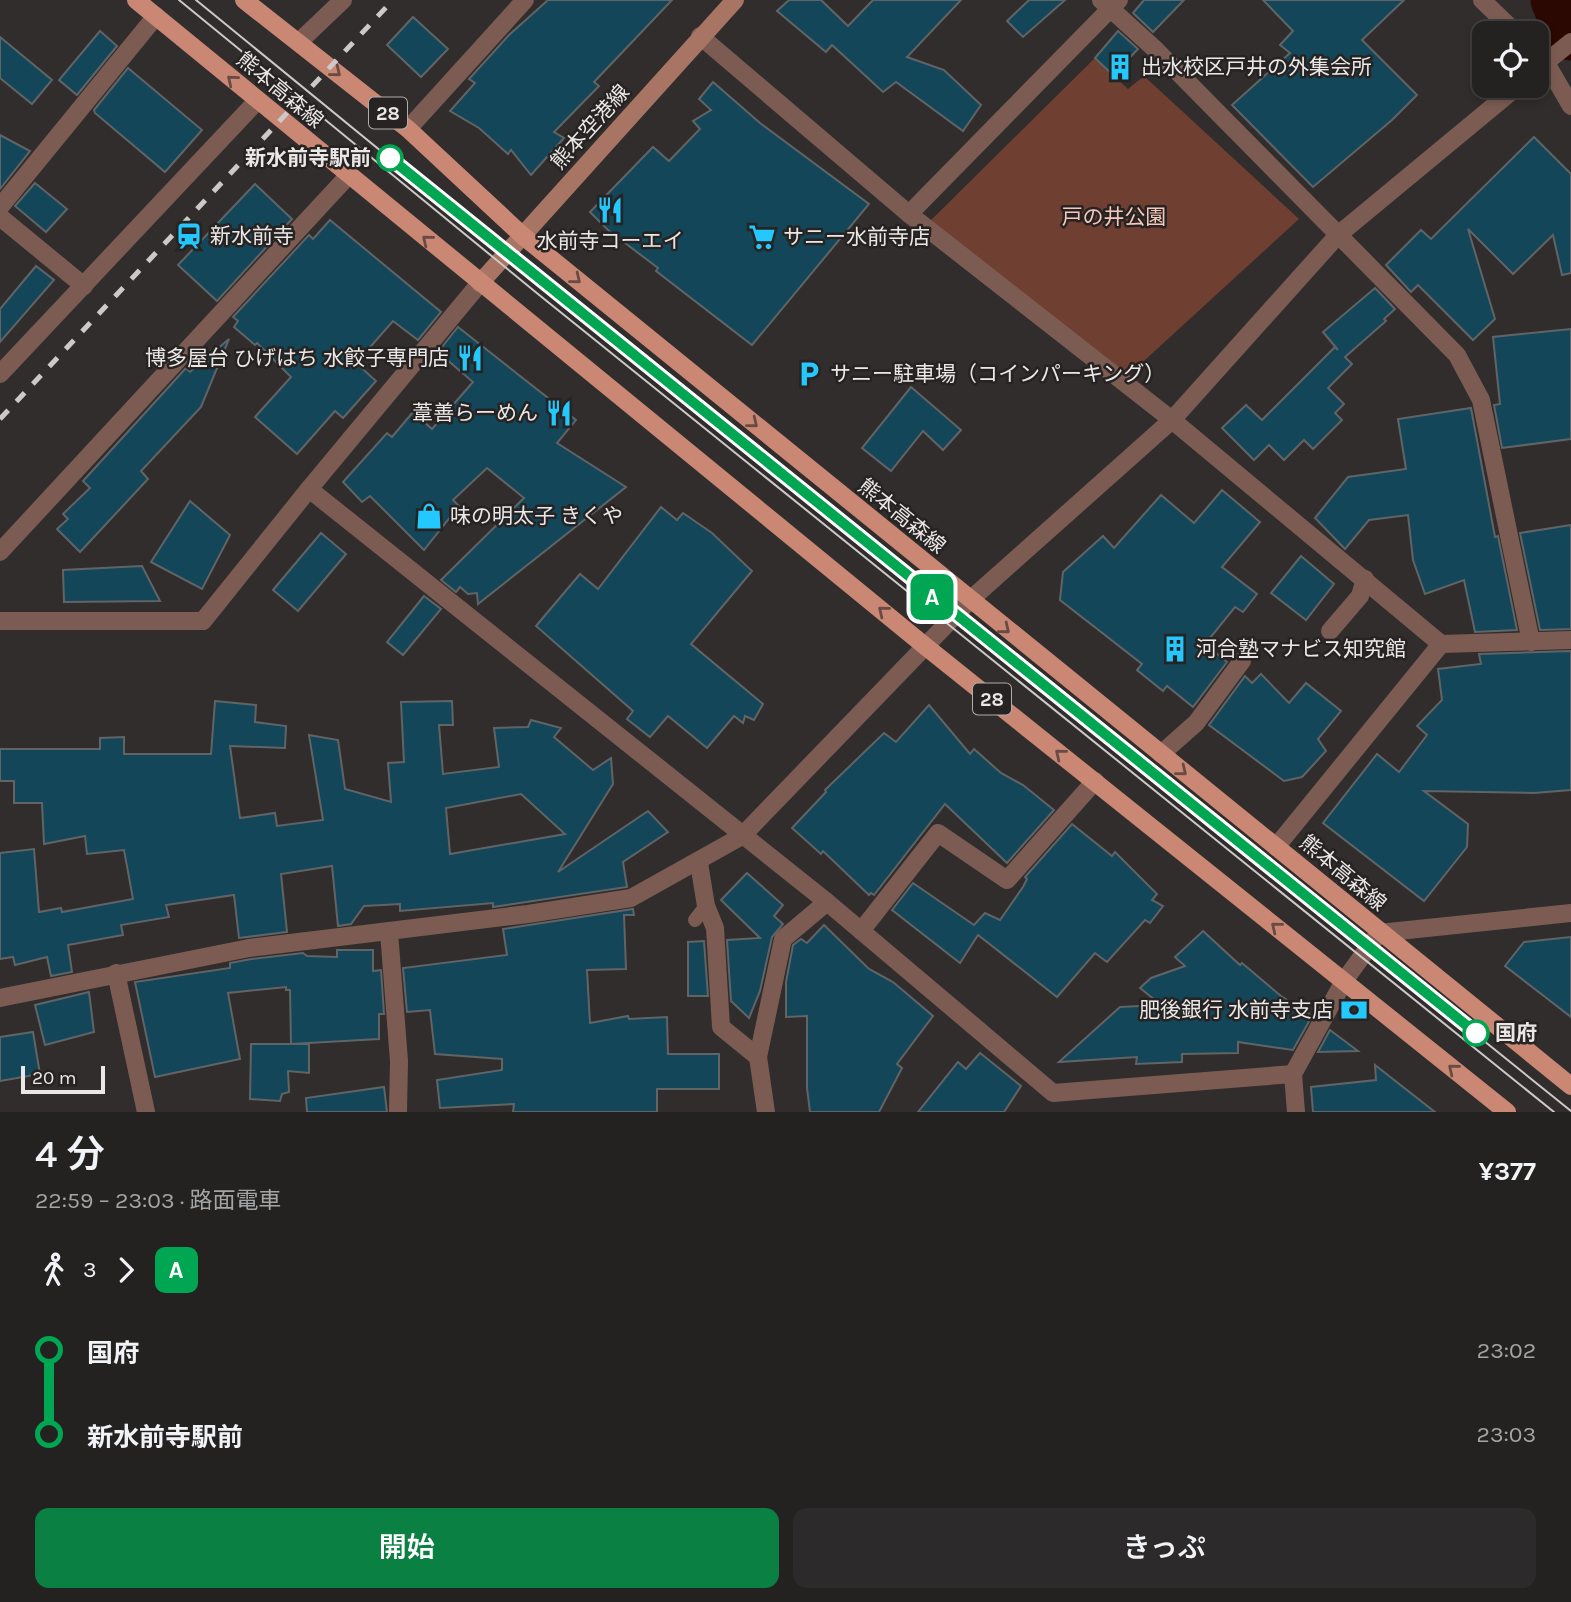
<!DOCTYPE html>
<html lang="ja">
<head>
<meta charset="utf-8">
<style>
	body { margin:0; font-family:Karla,"Noto Sans JP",sans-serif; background:#2c2a2a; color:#f1f3f6; height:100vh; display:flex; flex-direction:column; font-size:26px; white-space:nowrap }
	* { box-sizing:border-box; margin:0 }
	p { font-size:23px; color:#a3a4a5 }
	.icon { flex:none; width:38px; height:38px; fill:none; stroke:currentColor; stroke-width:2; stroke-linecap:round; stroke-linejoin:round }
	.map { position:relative; height:1112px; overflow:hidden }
	.sheet { display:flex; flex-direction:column; background:#242221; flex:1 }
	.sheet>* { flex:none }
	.badge { padding:0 14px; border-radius:10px; font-size:24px; line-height:46px }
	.tools { position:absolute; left:1472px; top:21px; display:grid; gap:14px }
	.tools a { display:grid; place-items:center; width:77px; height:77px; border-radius:14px; background:#242221; box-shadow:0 4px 10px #0003,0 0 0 2px #413f3f; font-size:35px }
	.scale { position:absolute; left:21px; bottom:18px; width:84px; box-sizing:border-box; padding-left:7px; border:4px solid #eae7e7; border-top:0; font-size:19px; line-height:24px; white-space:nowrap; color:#eae7e7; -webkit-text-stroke:5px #262322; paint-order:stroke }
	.map>.badge { position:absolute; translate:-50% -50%; box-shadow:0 0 0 4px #fff }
	.legs { display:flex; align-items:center; gap:10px; height:77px; padding:0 35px; font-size:23px }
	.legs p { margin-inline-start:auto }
	.summary { display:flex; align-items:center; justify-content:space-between; height:119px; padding:0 35px }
	h1 { font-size:38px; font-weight:600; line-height:52px }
	.primary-button { display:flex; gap:14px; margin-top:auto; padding:14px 35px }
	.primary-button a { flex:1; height:80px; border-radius:14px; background:#0b8043; color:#fff; font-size:28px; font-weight:600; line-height:80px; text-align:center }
	.primary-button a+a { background:#2c2a2a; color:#f1f3f6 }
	ul { padding:0 35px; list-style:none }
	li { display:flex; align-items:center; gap:24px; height:84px; font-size:26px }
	li i { display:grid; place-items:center; width:10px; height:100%; margin:0 9px; background:currentColor }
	li i::after { content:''; width:18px; height:18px; margin:-9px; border:5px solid; border-radius:50%; background:#242221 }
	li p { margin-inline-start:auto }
	li:first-child i { background:linear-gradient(#0000 50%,currentColor 0) }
	li:last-child i { background:linear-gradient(currentColor 50%,#0000 0) }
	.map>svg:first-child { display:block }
	.green { fill:#6f3f31 }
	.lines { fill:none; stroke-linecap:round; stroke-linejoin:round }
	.river { stroke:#2b0801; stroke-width:51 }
	.building { fill:#134659; stroke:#606466; stroke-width:2; fill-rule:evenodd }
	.service { stroke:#7c5c52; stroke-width:14 }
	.minor { stroke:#7c5c52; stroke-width:18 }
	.tertiary { stroke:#7c5c52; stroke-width:18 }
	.secondary { stroke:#a87565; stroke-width:18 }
	.primary { stroke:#ca8774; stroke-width:18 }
	.tram { stroke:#ccc9c8; stroke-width:2 }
	.rail { stroke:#ccc9c8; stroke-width:5; stroke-dasharray:12 12; stroke-linecap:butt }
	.oneway { stroke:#684b43 }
	.line-1-casing { stroke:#fff; stroke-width:16 }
	.line-1 { stroke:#00a651; stroke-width:10 }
	.stop-1-dot { fill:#fff; stroke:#00a651; stroke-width:3.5 }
	.labels { text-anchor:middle; stroke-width:5; stroke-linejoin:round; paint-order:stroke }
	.shield { fill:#262322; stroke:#afacac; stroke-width:2 }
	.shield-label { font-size:19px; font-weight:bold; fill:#eae7e7 }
	.poi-label { font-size:21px; fill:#eae7e7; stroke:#262322; text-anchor:start }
	.street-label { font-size:21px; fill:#eae7e7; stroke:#262322 }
	.stop-label { font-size:21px; font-weight:bold; fill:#eae7e7; stroke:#262322; text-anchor:end }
	.park-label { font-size:21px; fill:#f3c8bb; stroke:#262322 }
</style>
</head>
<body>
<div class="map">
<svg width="1571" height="1112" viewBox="0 0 1571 1112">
	<rect width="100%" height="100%" fill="#302d2c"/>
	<path class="green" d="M 1095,58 L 1128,89 L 1144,76 L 1299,219 L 1122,381 L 925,226 Z"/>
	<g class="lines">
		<path class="river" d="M 1556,0 L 1571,35"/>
	</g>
	<g class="building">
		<path d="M 548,0 L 672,0 L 594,82 L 599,86 L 554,132 L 564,138 L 531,175 L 511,150 L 508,154 L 479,128 L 450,111 L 475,83 L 469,79 L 509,35 Z"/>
		<path d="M 789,0 L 821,0 L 848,26 L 873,0 L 961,0 L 907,57 L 944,70 L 981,105 L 963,131 L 896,82 L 883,92 L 832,45 L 826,52 L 777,11 Z"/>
		<path d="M 1029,0 L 1065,0 L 1023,37 L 1007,21 Z"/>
		<path d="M 1144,0 L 1184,0 L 1153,32 L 1133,13 Z"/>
		<path d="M 1263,0 L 1404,0 L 1362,40 L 1417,95 L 1392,120 L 1313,187 L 1232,105 L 1290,53 L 1280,45 L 1293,31 Z"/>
		<path d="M 413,17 L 448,49 L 421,77 L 387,45 Z"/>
		<path d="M 100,31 L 117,46 L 77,95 L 59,80 Z"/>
		<path d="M 1118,31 L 1138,49 L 1113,75 L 1095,58 Z"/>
		<path d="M 0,37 L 52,80 L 32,104 L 0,78 Z"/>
		<path d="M 128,68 L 202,130 L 165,172 L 95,113 L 94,110 Z"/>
		<path d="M 713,82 L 760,123 L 869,204 L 752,345 L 656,271 L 658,268 L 608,230 L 590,212 L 653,147 L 669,161 L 700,129 L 693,121 L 711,110 L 699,99 Z"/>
		<path d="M 0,135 L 30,151 L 0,189 Z"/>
		<path d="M 1534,137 L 1571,174 L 1571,273 L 1562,275 L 1553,235 L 1513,274 L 1468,229 L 1495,319 L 1473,340 L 1418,285 L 1411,292 L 1386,265 L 1421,230 L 1431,239 Z"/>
		<path d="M 35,183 L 67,209 L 46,232 L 15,206 Z"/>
		<path d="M 255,184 L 292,219 L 217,301 L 178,265 Z"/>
		<path d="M 330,220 L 441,312 L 418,340 L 393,321 L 356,363 L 376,381 L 343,418 L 335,411 L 297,454 L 255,417 L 291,377 L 257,343 L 255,345 L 234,327 L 238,321 L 233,317 L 309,235 L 313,239 Z"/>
		<path d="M 36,266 L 54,280 L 0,342 L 0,309 Z"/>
		<path d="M 1375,288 L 1395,309 L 1384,319 L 1386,321 L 1345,357 L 1352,364 L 1328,388 L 1344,404 L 1335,413 L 1342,420 L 1313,449 L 1304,440 L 1284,460 L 1269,445 L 1254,460 L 1222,428 L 1246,405 L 1262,420 L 1335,347 L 1338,350 L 1323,332 Z"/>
		<path d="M 458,327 L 576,420 L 557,443 L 626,487 L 478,604 L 477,593 L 468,594 L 460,587 L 456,592 L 441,580 L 524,498 L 487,468 L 453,500 L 459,506 L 424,550 L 370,496 L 362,502 L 343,482 L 387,433 L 392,437 L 413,412 L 432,429 L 473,382 L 438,352 Z"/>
		<path d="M 1571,329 L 1571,439 L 1502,448 L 1494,405 L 1500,404 L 1493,337 Z"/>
		<path d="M 229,339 L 201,407 L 141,471 L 148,479 L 80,552 L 57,529 L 68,519 L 63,514 L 90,488 L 83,481 L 186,368 L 190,372 Z"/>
		<path d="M 911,387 L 961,430 L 943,450 L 923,431 L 891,471 L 862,448 Z"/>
		<path d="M 1471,408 L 1495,537 L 1498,536 L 1517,630 L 1475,632 L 1464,580 L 1425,594 L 1413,560 L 1408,515 L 1369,520 L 1345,549 L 1315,518 L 1348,477 L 1406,469 L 1398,419 Z"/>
		<path d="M 1222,490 L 1260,522 L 1222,567 L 1257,594 L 1243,612 L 1235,607 L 1205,644 L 1227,662 L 1193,707 L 1167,686 L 1163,691 L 1137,670 L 1142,664 L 1060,600 L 1063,572 L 1103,536 L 1114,548 L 1161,495 L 1194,523 Z"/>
		<path d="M 190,501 L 230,535 L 202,589 L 151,562 Z"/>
		<path d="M 661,507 L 677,520 L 683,513 L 712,533 L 752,571 L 691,644 L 763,704 L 754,720 L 745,716 L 743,723 L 734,716 L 707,748 L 668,716 L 650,737 L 627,719 L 633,711 L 536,626 L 580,574 L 598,589 Z"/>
		<path d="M 1571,525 L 1571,629 L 1540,630 L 1520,533 Z"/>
		<path d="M 321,533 L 346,554 L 298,611 L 273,590 Z"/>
		<path d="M 1301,556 L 1334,584 L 1306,620 L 1271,593 Z"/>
		<path d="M 142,566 L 160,601 L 64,602 L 63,570 Z"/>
		<path d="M 424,596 L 441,609 L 403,655 L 387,642 Z"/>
		<path d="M 1571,651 L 1571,790 L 1534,793 L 1424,791 L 1468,824 L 1467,847 L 1424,901 L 1323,823 L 1377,754 L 1399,772 L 1427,735 L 1417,726 L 1442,700 L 1438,669 L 1481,664 L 1479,654 Z"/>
		<path d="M 1261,674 L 1289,703 L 1306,683 L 1341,711 L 1318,739 L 1326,751 L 1302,777 L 1284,781 L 1209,725 L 1245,676 L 1252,683 Z"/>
		<path d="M 215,701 L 256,705 L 255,722 L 286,726 L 285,748 L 230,746 L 240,818 L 275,813 L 277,826 L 323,820 L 309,735 L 338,740 L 345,789 L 391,802 L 388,763 L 404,762 L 401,702 L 452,701 L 453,725 L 439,725 L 443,774 L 499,767 L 494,728 L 528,727 L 531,720 L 561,728 L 554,737 L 593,770 L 611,758 L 613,784 L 558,872 L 648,811 L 668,832 L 623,862 L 627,887 L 493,907 L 493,903 L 400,911 L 400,904 L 364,906 L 351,924 L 338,926 L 332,866 L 281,874 L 287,932 L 239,938 L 234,895 L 166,905 L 169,917 L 121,925 L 123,935 L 68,945 L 72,972 L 51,976 L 47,957 L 15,965 L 13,957 L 0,959 L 0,853 L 34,849 L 39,912 L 61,908 L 62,912 L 133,899 L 124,850 L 87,854 L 85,836 L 44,844 L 42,803 L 14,803 L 14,781 L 0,781 L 0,749 L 100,749 L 100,738 L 124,737 L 124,754 L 211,754 ZM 521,794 L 565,834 L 450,854 L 446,808 Z"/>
		<path d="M 929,705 L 970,754 L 974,749 L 1001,773 L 1023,785 L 1054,810 L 1007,863 L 945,804 L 874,895 L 871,893 L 869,895 L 823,851 L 821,854 L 792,828 L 826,792 L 825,790 L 884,733 L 896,742 Z"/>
		<path d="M 1072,824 L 1112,856 L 1115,852 L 1157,894 L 1152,900 L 1163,906 L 1150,923 L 1145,920 L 1107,962 L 1095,953 L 1057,997 L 978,935 L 960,963 L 892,910 L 913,883 L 974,925 L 985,913 L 1000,920 L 1023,887 L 1027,879 L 1025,877 Z"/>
		<path d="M 747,873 L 783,905 L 774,916 L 783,924 L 772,937 L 760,991 L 749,1018 L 731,1001 L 727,940 L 760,938 L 721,900 Z"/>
		<path d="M 633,909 L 634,915 L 624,915 L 626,969 L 587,970 L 590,1023 L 628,1016 L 629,1019 L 667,1017 L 668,1054 L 719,1054 L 719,1089 L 657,1089 L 657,1112 L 513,1112 L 514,1104 L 440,1108 L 437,1080 L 502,1070 L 502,1059 L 435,1054 L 430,1010 L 407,1012 L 403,968 L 507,955 L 503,929 Z"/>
		<path d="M 824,925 L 869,969 L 893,982 L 933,1016 L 897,1064 L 902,1068 L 879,1112 L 810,1112 L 807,1088 L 807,1016 L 786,1017 L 786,982 L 793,945 L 801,939 L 807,943 Z"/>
		<path d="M 1203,931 L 1240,965 L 1242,963 L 1281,996 L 1312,1016 L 1293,1050 L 1238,1042 L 1238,1053 L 1182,1054 L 1182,1062 L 1136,1064 L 1137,1057 L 1059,1062 L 1120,1007 L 1161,1005 L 1140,988 L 1151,978 L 1185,966 L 1175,957 Z"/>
		<path d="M 1571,937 L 1571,1017 L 1505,966 L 1524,942 Z"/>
		<path d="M 704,941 L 708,996 L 688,996 L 688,942 Z"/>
		<path d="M 337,950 L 373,950 L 373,971 L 381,970 L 384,1014 L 379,1014 L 379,1039 L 291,1044 L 290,990 L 286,990 L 286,987 L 228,993 L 240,1059 L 155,1077 L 135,982 L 230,968 L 230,963 L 251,959 L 303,953 L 307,956 L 337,957 Z"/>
		<path d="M 89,992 L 94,1032 L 45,1045 L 35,1005 Z"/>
		<path d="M 1330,1030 L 1358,1051 L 1318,1052 Z"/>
		<path d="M 33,1032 L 40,1074 L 0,1081 L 0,1037 Z"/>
		<path d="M 251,1044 L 309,1044 L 309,1073 L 288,1071 L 289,1092 L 282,1094 L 280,1101 L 250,1099 Z"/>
		<path d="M 980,1053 L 1021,1086 L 1004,1112 L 918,1112 L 958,1062 L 966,1069 Z"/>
		<path d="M 1375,1065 L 1435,1112 L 1313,1112 L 1311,1087 L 1376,1080 Z"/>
		<path d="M 384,1087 L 387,1112 L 307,1112 L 306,1098 Z"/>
	</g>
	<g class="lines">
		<path class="service" d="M 695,920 L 706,906"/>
		<g class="minor">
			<path d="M 1101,0 L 1156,50 L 1457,355 L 1481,400 L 1531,642"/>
			<path d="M 1119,0 L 909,214 L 1172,420 L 1441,644 L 1571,640"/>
			<path d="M 1482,0 L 1516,33"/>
			<path d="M 700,36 L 909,214"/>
			<path d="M 299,42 L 343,0"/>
			<path d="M 1536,54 L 1546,63 L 1571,106"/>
			<path d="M 408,129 L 525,0"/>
			<path d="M 0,207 L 156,16"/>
			<path d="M 0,217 L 84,286"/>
			<path d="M 0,374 L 257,101"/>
			<path d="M 309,489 L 480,283"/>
			<path d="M 0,552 L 348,176"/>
			<path d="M 0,621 L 203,621 L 309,489 L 827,902 L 1053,1093 L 1293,1074"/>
			<path d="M 1330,631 L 1360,596 L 1365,579"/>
			<path d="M 1161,754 L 1196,723 L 1242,661"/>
			<path d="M 1276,847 L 1441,644"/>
			<path d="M 699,863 L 706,906 L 715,928 L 721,1027 L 758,1057"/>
			<path d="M 861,931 L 938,833 L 1007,880 L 1095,781"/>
			<path d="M 389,932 L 399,1061 L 398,1112"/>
			<path d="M 116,973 L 146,1112"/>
			<path d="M 0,998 L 249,948 L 528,914 L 631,898 L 742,836"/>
			<path d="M 766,1112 L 758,1057 L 783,939 L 827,902"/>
			<path d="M 1296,1112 L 1293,1074 L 1344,981 L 1379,933"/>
		</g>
		<g class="tertiary">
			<path d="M 1536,70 L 1571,42"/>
			<path d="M 742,836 L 970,600 L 1172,420 L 1338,235 L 1518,86"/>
			<path d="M 1379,933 L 1571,913"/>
		</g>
		<path class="secondary" d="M 480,283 L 735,0"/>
		<g class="primary">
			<path d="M 136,0 L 925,646 L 1507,1112"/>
			<path d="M 244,0 L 408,129 L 523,236 L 1571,1086"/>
		</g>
		<g class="tram">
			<path d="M 179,0 L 538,294 L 1554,1112"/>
			<path d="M 196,0 L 545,285 L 1571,1111"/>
		</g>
		<path class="rail" d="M 0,419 L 393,0"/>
	</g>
	<defs><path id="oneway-chevron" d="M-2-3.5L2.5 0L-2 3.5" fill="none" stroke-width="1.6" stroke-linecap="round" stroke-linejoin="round" transform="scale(1.75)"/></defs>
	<g class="oneway">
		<use href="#oneway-chevron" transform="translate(336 72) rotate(39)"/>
		<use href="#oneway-chevron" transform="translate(232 80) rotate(-140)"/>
		<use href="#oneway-chevron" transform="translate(427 240) rotate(-141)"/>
		<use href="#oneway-chevron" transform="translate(576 279) rotate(39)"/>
		<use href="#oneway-chevron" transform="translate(753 423) rotate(39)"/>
		<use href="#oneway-chevron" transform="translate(883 611) rotate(-141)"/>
		<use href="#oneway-chevron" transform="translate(1005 629) rotate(39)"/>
		<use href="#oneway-chevron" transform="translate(1060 754) rotate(-141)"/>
		<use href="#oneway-chevron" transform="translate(1182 771) rotate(39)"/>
		<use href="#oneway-chevron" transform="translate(1276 927) rotate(-141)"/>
		<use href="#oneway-chevron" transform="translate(1453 1069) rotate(-141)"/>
	</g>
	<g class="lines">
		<g class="line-1-casing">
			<path id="line-1" d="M 390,158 L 1476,1033"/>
		</g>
		<use href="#line-1" class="line-1"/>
	</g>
	<defs>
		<g id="building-bare" transform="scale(2.1)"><path d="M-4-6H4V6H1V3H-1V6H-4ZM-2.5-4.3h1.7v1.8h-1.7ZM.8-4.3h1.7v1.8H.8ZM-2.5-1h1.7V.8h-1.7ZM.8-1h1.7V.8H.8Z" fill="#23c9fe" stroke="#262322" stroke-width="2.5" paint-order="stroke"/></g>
		<g id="restaurant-bare" transform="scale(2.1)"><path d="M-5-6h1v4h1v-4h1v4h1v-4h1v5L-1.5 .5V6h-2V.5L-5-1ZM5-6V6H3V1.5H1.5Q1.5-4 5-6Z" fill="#23c9fe" stroke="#262322" stroke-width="2.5" paint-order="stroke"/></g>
		<g id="station-bare" transform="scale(2.1)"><path d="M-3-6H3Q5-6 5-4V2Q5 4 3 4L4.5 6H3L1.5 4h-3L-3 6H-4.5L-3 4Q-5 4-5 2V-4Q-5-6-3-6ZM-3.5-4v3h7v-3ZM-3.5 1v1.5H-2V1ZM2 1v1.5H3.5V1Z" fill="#23c9fe" stroke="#262322" stroke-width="2.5" paint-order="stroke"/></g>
		<g id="supermarket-bare" transform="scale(2.1)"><path d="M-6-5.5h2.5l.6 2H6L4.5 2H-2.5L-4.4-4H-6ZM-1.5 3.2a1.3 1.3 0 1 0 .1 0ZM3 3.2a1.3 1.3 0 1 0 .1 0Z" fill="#23c9fe" stroke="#262322" stroke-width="2.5" paint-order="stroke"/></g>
		<g id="parking-bare" transform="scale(2.1)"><path d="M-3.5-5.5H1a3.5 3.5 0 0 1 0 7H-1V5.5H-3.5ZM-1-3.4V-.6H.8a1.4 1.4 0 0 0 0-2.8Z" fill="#23c9fe" stroke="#262322" stroke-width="2.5" paint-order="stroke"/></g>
		<g id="shop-bare" transform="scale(2.1)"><path d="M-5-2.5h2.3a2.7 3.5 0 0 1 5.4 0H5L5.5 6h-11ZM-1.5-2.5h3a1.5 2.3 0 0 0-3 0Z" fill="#23c9fe" stroke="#262322" stroke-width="2.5" paint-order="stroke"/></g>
		<g id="bank-bare" transform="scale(2.1)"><path d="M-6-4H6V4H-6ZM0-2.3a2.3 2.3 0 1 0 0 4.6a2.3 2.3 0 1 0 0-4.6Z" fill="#23c9fe" stroke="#262322" stroke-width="2.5" paint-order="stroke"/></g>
	</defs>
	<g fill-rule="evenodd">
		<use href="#building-bare" x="1120" y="67"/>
		<use href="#restaurant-bare" x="610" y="210"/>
		<use href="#station-bare" x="189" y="236"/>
		<use href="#supermarket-bare" x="762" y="237"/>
		<use href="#restaurant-bare" x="470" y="358"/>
		<use href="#parking-bare" x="809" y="374"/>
		<use href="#restaurant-bare" x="559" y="413"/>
		<use href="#shop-bare" x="429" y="516"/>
		<use href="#building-bare" x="1175" y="649"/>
		<use href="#bank-bare" x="1354" y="1010"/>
	</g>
	<g class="stop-1-dot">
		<circle cx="390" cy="158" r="12"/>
		<circle cx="1476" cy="1033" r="12"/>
	</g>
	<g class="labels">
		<g class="shield">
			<rect x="369" y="97.5" width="38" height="31" rx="5"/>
			<rect x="973" y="683.5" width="38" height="31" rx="5"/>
		</g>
		<g class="shield-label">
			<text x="388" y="120">28</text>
			<text x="992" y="706">28</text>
		</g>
		<g class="poi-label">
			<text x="1141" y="74">出水校区戸井の外集会所</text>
			<text x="210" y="243">新水前寺</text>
			<text x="783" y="244">サニー水前寺店</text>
			<text x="610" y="248" text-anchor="middle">水前寺コーエイ</text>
			<text x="449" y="365" text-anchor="end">博多屋台 ひげはち 水餃子専門店</text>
			<text x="830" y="381">サニー駐車場（コインパーキング）</text>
			<text x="538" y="420" text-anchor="end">葦善らーめん</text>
			<text x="450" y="523">味の明太子 きくや</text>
			<text x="1196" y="656">河合塾マナビス知究館</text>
			<text x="1333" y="1017" text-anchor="end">肥後銀行 水前寺支店</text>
		</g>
		<g class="street-label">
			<text transform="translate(280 90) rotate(40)" y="7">熊本高森線</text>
			<text transform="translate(590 127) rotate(-48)" y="7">熊本空港線</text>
			<text transform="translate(902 516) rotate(39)" y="7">熊本高森線</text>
			<text transform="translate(1343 873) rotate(40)" y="7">熊本高森線</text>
		</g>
		<g class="stop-label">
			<text x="371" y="165">新水前寺駅前</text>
			<text x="1495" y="1040" text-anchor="start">国府</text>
		</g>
		<g class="park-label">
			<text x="1114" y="224">戸の井公園</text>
		</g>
	</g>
</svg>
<div class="tools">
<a><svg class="icon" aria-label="locate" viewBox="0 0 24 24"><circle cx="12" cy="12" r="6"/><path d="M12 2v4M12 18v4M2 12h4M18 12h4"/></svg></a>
</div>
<div class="scale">20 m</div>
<b class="badge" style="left:932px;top:597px;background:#00a651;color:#fff">A</b>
</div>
<section class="sheet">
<div class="summary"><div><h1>4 分</h1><p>22:59 – 23:03 · 路面電車</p></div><b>¥377</b></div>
<div class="legs"><svg class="icon" aria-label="walk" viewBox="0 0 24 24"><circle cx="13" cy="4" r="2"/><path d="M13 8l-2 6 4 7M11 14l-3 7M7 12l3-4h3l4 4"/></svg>3<svg class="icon" aria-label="forward" viewBox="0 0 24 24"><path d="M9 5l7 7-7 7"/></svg><b class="badge" style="background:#00a651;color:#fff">A</b></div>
<ul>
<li><i style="color:#00a651"></i><b>国府</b><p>23:02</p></li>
<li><i style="color:#00a651"></i><b>新水前寺駅前</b><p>23:03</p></li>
</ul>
<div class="primary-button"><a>開始</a><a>きっぷ</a></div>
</section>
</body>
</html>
